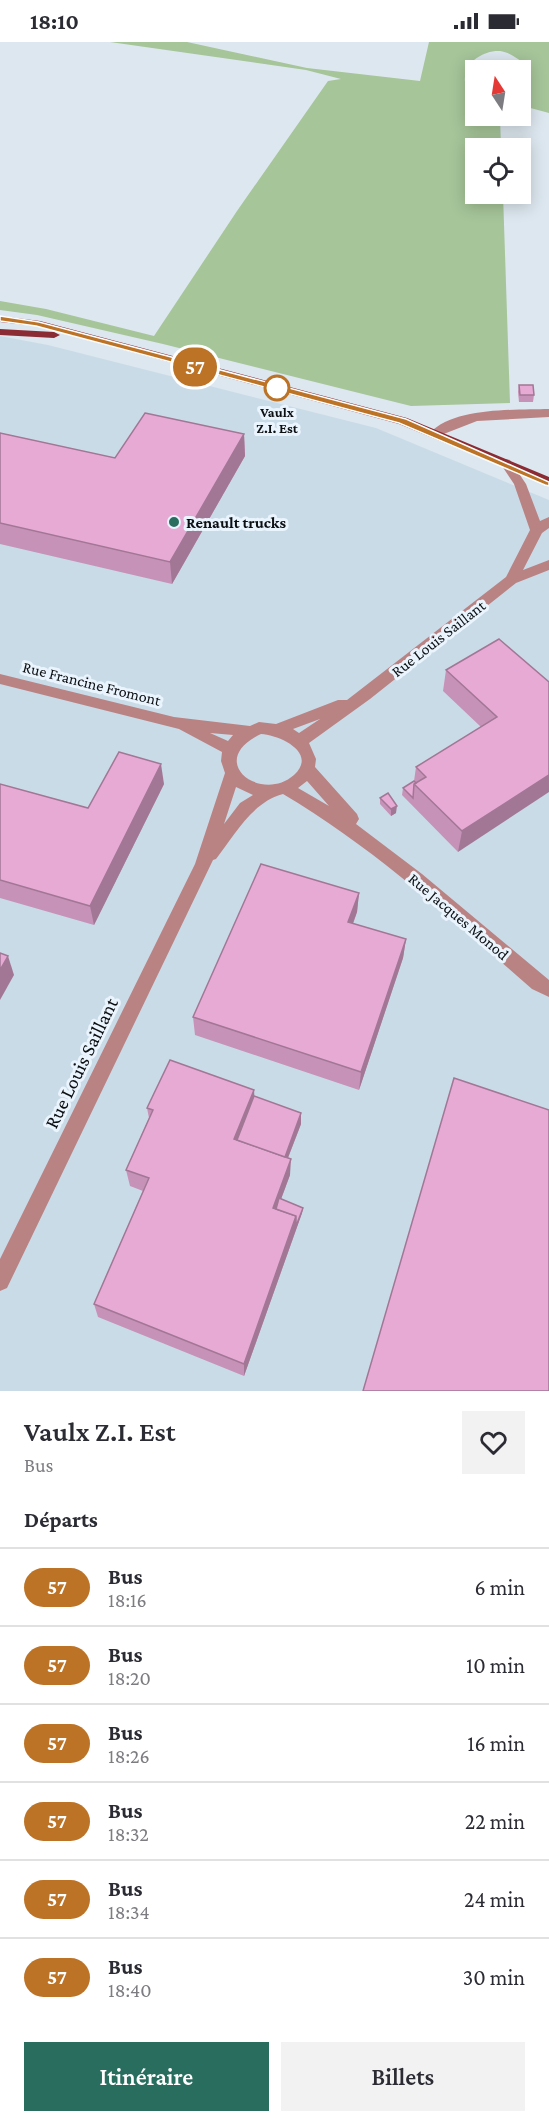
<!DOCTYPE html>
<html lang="fr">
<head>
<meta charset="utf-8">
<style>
	body { margin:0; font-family:"Crimson Pro",serif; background:#f2f2f3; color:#2b2b33; height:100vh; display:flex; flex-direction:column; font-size:22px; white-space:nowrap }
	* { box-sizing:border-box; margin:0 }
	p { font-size:20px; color:#7c7c81 }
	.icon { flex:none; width:33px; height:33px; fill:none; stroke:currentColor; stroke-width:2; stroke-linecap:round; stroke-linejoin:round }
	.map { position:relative; height:1349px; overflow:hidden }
	.panel { display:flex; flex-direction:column; background:#fff; flex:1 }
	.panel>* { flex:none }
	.badge { padding:0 12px; border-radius:20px; font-size:21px; line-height:39px }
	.needle { width:39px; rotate:348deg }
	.fabs { position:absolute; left:465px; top:18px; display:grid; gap:12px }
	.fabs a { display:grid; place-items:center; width:66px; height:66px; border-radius:0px; background:#fff; box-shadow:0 3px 15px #0003; font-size:30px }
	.map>.badge { position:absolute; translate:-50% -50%; box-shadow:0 0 0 3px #fff }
	h2 { padding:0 24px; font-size:22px; line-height:54px }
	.round { display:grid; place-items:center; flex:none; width:63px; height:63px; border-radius:0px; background:#f2f2f3 }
	.overview { display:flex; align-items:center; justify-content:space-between; height:102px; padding:0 24px }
	h1 { font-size:28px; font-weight:600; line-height:45px }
	.button { display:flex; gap:12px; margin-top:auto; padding:12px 24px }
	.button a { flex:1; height:69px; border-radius:0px; background:#296d5e; color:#fff; font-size:24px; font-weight:600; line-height:69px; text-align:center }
	.button a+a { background:#f2f2f3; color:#2b2b33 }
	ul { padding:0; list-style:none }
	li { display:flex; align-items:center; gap:18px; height:78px; padding:0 24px; border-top:2px solid #e1e1e2 }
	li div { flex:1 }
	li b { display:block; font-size:22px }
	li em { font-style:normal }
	li .badge { min-width:66px; font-weight:700; text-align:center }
	.status { display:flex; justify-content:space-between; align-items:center; height:42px; padding:0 30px; background:#fff; direction:ltr }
	.status svg { height:16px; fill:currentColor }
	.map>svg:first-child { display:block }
	.built { fill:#cadbe8 }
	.green { fill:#a6c599 }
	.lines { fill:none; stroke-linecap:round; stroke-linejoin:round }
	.street { fill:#ba8383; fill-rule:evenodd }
	.primary { fill:#8b2c34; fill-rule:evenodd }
	.wall { fill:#c792b7 }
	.shaded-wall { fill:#a27795 }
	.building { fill:#e7aad5; stroke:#a27795; stroke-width:1.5 }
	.line { fill:#bc7326; stroke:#fff; stroke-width:1.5 }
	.stop-dot { fill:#fff; stroke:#bc7326; stroke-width:3 }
	.poi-dot { fill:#296d5e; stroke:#eaf4fd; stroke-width:2 }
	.labels { text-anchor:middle; stroke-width:6; stroke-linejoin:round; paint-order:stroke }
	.far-stop-label { font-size:14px; font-weight:bold; fill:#0d1013; stroke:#eaf4fd }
	.poi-label { font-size:16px; font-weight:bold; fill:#0d1013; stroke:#eaf4fd; text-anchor:start }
	.street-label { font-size:16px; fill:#0d1013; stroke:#eaf4fd }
	.near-street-label { font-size:20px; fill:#0d1013; stroke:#eaf4fd }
</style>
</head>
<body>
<div class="status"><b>18:10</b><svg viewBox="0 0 49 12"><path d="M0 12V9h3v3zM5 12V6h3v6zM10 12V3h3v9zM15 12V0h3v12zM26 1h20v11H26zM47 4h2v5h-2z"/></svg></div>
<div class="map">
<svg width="549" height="1349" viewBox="0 0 549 1349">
	<rect width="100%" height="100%" fill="#dde7ef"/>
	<path class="built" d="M 0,294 L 48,303 L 376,386 L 549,458 L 549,1349 L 0,1349 Z"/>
	<path class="green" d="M 110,0 L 187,0 L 307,26 L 420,39 L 429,0 L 549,0 L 549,71 L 523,64 L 520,28 L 521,19 C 515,15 508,10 500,9 C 485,8 466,19 465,35 C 464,41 467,48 468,54 L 475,55 L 476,74 L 500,74 L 501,106 L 476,106 L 476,152 L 503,152 L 510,361 L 411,364 L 163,302 L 37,273 L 0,268 L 0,259 L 46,267 L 154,294 L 237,169 L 328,39 L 341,37 L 306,28 Z"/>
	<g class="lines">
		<g class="street">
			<path d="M 549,367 L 549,375 L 477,379 L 436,395 L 430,391 C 454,365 516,368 549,367 Z"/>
			<path d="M 506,417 L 510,418 L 526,442 L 540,479 L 549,475 L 549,486 L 542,491 L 523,528 L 549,518 L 549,528 L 516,541 L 370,657 L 309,701 L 316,717 L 315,725 L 357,772 L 359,777 L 356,782 L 422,832 L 549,938 L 549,955 L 532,947 C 452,877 374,806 283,752 C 252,760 234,794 216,817 L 213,818 L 7,1246 L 0,1249 L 0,1217 L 195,822 L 225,731 L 221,719 L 222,710 L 179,687 L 0,642 L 0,632 L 174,675 L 250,684 L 259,680 L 276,682 L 338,658 L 347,658 L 506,535 L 530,488 L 514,442 L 500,421 ZM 320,677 L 299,691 L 293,687 ZM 210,691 L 233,693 L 228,699 ZM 261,692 C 280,693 318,711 294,733 C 261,762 204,719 261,692 ZM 307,739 L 329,764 L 298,746 ZM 236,745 L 253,753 L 240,761 L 224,782 Z"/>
		</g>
		<g class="primary">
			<path d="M 0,274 L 40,279 L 407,376 L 549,435 L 549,444 L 399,382 L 36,284 L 0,280 Z"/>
			<path d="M 0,287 L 54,290 L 60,293 L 54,296 L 0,293 Z"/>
		</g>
	</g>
	<g class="wall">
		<path d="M 519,343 L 534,353 L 533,360 L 519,360 L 518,350 Z"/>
		<path d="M 0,391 L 115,416 L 244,392 L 245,414 L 172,542 L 0,502 Z"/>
		<path d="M 446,628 L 549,640 L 458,810 L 402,753 L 403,746 L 414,739 L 416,725 L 481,685 L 443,649 Z"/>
		<path d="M 0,742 L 88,766 L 164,742 L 94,883 L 0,856 Z"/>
		<path d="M 380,756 L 396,771 L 391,774 L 380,762 Z"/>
		<path d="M 359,851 L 357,870 L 353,882 L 406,897 L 403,916 L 359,1048 L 195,993 L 193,975 Z"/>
		<path d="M 254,1048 L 254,1054 L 301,1071 L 301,1082 L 288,1116 L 290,1133 L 281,1157 L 303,1166 L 302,1171 L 244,1334 L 98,1275 L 94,1262 L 143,1149 L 130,1144 L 126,1128 L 149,1076 L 147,1066 Z"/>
	</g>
	<g class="shaded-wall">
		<path d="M 244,392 L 245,414 L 172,542 L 170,520 Z"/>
		<path d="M 161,722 L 164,742 L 94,883 L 90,864 Z"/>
		<path d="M 549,733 L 549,750 L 458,810 L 462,789 Z"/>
		<path d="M 397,764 L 396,771 L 391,774 L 391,767 Z"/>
		<path d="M 359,851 L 357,870 L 346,900 L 348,880 Z"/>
		<path d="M 406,897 L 403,916 L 359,1048 L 361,1030 Z"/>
		<path d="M 8,914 L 14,933 L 0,958 L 0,928 Z"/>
		<path d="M 254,1048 L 255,1065 L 239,1105 L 234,1097 Z"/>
		<path d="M 301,1071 L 301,1082 L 282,1131 L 282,1121 Z"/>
		<path d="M 291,1117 L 290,1133 L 274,1176 L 273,1166 Z"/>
		<path d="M 303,1166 L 302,1171 L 244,1334 L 244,1322 L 296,1174 Z"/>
	</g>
	<g class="building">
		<path d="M 519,343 L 533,343 L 534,353 L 520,353 Z"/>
		<path d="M 145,371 L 244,392 L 170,520 L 0,481 L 0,391 L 115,416 Z"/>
		<path d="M 499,597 L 549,640 L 549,733 L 462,789 L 414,742 L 426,735 L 416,725 L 497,675 L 446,628 Z"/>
		<path d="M 119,710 L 161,722 L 90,864 L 0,838 L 0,742 L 88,766 Z"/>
		<path d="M 414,739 L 416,741 L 414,742 L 413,756 L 403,746 Z"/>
		<path d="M 388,751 L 397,764 L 391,767 L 380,756 Z"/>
		<path d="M 261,822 L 359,851 L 348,880 L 406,897 L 361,1030 L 193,975 Z"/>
		<path d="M 0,911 L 8,914 L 0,928 Z"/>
		<path d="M 170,1018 L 254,1048 L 234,1097 L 291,1117 L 273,1166 L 296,1174 L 244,1322 L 94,1262 L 149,1136 L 126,1128 L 153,1068 L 147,1066 Z"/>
		<path d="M 454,1036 L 549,1068 L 549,1349 L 363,1349 Z"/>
		<path d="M 254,1054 L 301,1071 L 285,1115 L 237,1098 Z"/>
		<path d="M 279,1156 L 303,1166 L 296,1184 L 296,1174 L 276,1167 Z"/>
	</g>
	<path class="line" d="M 0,274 L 39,280 L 406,377 L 549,440 L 549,444 L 545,443 L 399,381 L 36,284 L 0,279 Z"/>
	<circle class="stop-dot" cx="277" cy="346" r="12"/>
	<circle class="poi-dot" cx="174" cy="480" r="6"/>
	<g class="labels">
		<g class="far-stop-label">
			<text x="277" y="375">Vaulx<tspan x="277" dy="16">Z.I. Est</tspan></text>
		</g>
		<g class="poi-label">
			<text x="186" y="486">Renault trucks</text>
		</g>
		<g class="street-label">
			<text transform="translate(438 596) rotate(-38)" y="6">Rue Louis Saillant</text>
			<text transform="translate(92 641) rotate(14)" y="6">Rue Francine Fromont</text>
			<text transform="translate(459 874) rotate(40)" y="6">Rue Jacques Monod</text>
		</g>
		<g class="near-street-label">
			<text transform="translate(81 1021) rotate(-64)" y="7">Rue Louis Saillant</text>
		</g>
	</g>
</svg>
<div class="fabs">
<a><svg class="needle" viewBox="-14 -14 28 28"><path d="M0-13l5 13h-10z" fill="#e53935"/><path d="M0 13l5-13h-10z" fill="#7c7c81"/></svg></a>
<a><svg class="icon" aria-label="locate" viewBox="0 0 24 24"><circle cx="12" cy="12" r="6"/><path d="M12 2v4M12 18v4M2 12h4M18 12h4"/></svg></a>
</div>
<b class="badge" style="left:195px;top:325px;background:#bc7326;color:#fff">57</b>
</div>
<section class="panel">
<div class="overview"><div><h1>Vaulx Z.I. Est</h1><p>Bus</p></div><a class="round"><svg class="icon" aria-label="heart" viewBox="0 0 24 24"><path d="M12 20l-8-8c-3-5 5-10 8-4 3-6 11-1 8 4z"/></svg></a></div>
<h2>Départs</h2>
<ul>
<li><span class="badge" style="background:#bc7326;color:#fff">57</span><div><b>Bus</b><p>18:16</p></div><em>6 min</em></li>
<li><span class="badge" style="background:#bc7326;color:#fff">57</span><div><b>Bus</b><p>18:20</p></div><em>10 min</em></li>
<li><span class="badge" style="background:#bc7326;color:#fff">57</span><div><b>Bus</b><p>18:26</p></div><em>16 min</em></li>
<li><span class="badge" style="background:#bc7326;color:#fff">57</span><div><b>Bus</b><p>18:32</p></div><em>22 min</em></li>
<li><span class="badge" style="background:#bc7326;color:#fff">57</span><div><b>Bus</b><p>18:34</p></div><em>24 min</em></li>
<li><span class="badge" style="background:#bc7326;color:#fff">57</span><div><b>Bus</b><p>18:40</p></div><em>30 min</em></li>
</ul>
<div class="button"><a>Itinéraire</a><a>Billets</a></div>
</section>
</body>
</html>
